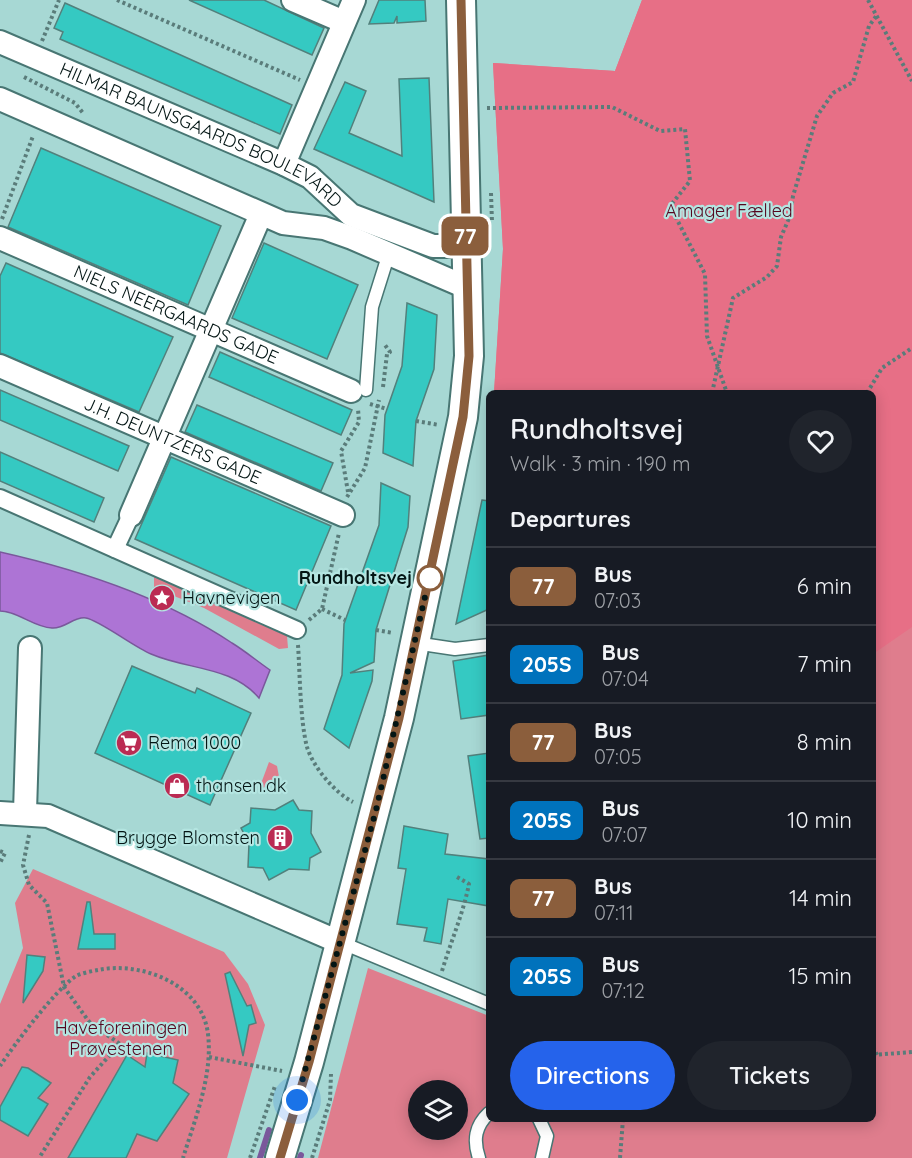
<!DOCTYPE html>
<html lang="en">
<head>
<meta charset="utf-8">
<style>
	body { margin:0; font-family:Quicksand,sans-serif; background:#20242c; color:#f1f3f6; height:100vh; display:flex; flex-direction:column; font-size:22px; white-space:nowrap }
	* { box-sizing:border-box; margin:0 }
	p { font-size:20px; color:#9ea1a6 }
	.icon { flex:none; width:33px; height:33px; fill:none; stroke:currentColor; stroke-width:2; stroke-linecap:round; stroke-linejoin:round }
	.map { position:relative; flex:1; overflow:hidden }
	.details { position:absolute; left:486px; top:390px; width:390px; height:732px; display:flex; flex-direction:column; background:#171b24; border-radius:9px; box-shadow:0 3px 15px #0003 }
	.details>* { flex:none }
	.badge { padding:0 12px; border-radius:9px; font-size:21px; line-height:39px }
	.controls { position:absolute; left:408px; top:1080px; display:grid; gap:12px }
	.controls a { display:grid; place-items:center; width:60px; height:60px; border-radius:50%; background:#171b24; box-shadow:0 3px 15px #0003; font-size:30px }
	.you { position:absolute; width:30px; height:30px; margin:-15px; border:4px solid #fff; border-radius:50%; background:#1a73e8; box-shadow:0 0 0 9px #1a73e833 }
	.map>.badge { position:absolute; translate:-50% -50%; box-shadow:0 0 0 3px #fff }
	h2 { padding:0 24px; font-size:22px; line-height:54px }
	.round { display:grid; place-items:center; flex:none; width:63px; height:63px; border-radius:32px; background:#20242c }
	.headline { display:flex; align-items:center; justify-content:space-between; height:102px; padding:0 24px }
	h1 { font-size:28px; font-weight:600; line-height:45px }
	.cta { display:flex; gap:12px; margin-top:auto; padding:12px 24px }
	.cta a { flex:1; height:69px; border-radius:36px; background:#2563eb; color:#fff; font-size:24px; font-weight:600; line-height:69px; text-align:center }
	.cta a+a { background:#20242c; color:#f1f3f6 }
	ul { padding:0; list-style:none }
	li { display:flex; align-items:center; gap:18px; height:78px; padding:0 24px; border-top:2px solid #363941 }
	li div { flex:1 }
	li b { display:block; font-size:22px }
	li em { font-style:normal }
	li .badge { min-width:66px; font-weight:700; text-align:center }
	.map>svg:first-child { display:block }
	.green { fill:#df7d8d; fill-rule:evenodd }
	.forest { fill:#e76f86 }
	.water { fill:#ad74d5; stroke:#7a589b; stroke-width:1.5 }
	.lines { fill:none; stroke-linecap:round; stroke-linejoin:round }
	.stream { stroke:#7a589b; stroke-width:6 }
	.building { fill:#35c9c2; stroke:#52807c; stroke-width:1.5 }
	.service-casing { stroke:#487673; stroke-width:15 }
	.pedestrian-casing { stroke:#487673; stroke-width:20 }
	.minor-casing { stroke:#487673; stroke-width:26 }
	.tertiary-casing { stroke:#487673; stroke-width:32 }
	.path { stroke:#5a7c7a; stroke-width:4; stroke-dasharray:3 3; stroke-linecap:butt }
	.service { stroke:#fff; stroke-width:12 }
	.pedestrian { stroke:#fff; stroke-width:16 }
	.minor { stroke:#fff; stroke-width:22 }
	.tertiary { stroke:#fff; stroke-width:28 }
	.line-casing { stroke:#fff; stroke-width:14 }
	.line { stroke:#8b5e3c; stroke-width:9 }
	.walk { stroke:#031514; stroke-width:6; stroke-dasharray:0 10.8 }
	.stop-dot { fill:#fff; stroke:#8b5e3c; stroke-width:3 }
	.labels { text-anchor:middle; stroke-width:4.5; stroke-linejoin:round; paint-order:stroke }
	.street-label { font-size:18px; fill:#031514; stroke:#b4e5e1 }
	.park-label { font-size:18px; fill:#55071f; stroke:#b4e5e1 }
	.stop-label { font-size:18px; font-weight:bold; fill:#031514; stroke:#b4e5e1; text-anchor:end }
	.poi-label { font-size:18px; fill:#031514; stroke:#b4e5e1; text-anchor:start }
</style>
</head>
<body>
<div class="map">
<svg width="912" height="1158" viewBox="0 0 912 1158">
	<rect width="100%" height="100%" fill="#a7d8d4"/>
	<g class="green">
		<path d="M 642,0 L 912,0 L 912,1158 L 318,1158 L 368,968 L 489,1016 L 489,1119 L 873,1119 L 873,393 L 494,393 L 503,249 L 493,63 L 615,71 ZM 418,1090 L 458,1090 L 458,1130 L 418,1130 Z"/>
		<path d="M 154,577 L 287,636 L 288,648 L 279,649 L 204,608 L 154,588 Z"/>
		<path d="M 269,762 L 277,766 L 280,782 L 259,789 Z"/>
		<path d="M 33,869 L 224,952 L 248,984 L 265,1025 L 227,1158 L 0,1158 L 0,1004 L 23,948 L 15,903 Z"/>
	</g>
	<path class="forest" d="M 642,0 L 912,0 L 912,627 L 873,654 L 873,393 L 494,393 L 503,249 L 493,63 L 615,71 Z"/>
	<path class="water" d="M 0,552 C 80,570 163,597 232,643 C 245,651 257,661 270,670 L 259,698 C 232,666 188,670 151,654 C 134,647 99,620 86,618 C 74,616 65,629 52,628 C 33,627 18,611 0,611 Z"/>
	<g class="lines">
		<g class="stream">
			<path d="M 260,1158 L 269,1130"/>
			<path d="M 300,1158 L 301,1155"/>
		</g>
	</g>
	<g class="building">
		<path d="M 189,0 L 264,0 L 324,28 L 312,55 Z"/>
		<path d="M 379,0 L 425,0 L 426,21 L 397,23 L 397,16 L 394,23 L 369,24 Z"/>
		<path d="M 65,3 L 292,105 L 280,134 L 60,39 L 63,32 L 54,28 Z"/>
		<path d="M 429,78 L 434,202 L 314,149 L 345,82 L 366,91 L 349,133 L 402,156 L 399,79 Z"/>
		<path d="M 41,148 L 221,226 L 188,305 L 8,227 Z"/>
		<path d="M 264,243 L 358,285 L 327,359 L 232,318 Z"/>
		<path d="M 6,263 L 173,337 L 139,412 L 0,353 L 0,276 Z"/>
		<path d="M 407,303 L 437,315 L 434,369 L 416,421 L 413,466 L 383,453 L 385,415 L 402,366 Z"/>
		<path d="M 220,352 L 352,410 L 341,435 L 209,377 Z"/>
		<path d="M 0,390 L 129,446 L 118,471 L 0,420 Z"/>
		<path d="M 197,405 L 333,463 L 321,491 L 185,432 Z"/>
		<path d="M 0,452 L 104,498 L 94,522 L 0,481 Z"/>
		<path d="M 171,457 L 331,526 L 296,610 L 135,539 Z"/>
		<path d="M 381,483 L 410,496 L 408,527 L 376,630 L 374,662 L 350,673 L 373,670 L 372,681 L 349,748 L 324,729 L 342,675 L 344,624 L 379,525 Z"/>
		<path d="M 482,500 L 489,501 L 489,609 L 456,624 Z"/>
		<path d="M 489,655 L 489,715 L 461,719 L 453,661 Z"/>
		<path d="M 132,666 L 195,693 L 197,688 L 251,713 L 210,805 L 95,753 Z"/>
		<path d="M 489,753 L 489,838 L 480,839 L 468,756 Z"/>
		<path d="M 293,800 L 299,810 L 312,811 L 311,833 L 321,852 L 310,858 L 309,870 L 289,869 L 269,880 L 263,868 L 248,867 L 249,843 L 241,828 L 250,823 L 251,808 L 275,810 Z"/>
		<path d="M 404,826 L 448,834 L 445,854 L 489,859 L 489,906 L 448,899 L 441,944 L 424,941 L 427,928 L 397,924 L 406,869 L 398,868 Z"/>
		<path d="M 87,902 L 90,902 L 94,934 L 115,934 L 115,949 L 78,949 Z"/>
		<path d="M 27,955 L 45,957 L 43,971 L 23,1003 Z"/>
		<path d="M 230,972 L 247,1006 L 251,1005 L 256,1023 L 249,1025 L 243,1056 L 225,974 Z"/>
		<path d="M 147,1053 L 178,1060 L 173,1083 L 189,1094 L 157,1141 L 137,1134 L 126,1158 L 68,1158 L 127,1055 L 145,1067 Z"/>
		<path d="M 22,1067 L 28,1068 L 51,1083 L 38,1098 L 48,1104 L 28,1136 L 0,1120 L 0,1107 Z"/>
	</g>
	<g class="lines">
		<g class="service-casing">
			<g id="service">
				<path d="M 366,390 L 372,307 L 389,253"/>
				<path d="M 415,643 L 455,649 L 489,645"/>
				<path d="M 340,942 L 489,1004"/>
				<path d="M 539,1119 L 547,1136 L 542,1158"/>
				<path d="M 479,1158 C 473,1140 475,1126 489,1113"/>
			</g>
		</g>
		<g class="pedestrian-casing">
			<g id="pedestrian">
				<path d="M 0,498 L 297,630"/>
				<path d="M 115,549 L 131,515"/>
			</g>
		</g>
		<g class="minor-casing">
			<g id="minor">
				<path d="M 293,0 L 344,22"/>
				<path id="s1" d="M 0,42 L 284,164 L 310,177 L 351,215 L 433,246 L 466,246"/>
				<path d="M 0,99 L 283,223 L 324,228 L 352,238 L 468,288"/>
				<path d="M 284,164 L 354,0"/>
				<path id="s2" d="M 0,238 L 351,391"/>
				<path id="s3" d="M 0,366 L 343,515"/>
				<path d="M 131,515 L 261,214"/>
				<path d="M 25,812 L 30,648"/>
				<path d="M 0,813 L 48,816 L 339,942"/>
			</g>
		</g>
		<g class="tertiary-casing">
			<path id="tertiary" d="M 280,1158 L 309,1062 L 399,718 L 463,417 L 469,356 L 461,0"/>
		</g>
		<g class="path">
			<path d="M 117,0 L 300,80"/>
			<path d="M 868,0 L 912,81"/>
			<path d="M 42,41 L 59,0"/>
			<path d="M 24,77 L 75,103 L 83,113"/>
			<path d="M 487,108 L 612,107 L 660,131 L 685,129 L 690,181 L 670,206 L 705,274 L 707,336 L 727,393"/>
			<path d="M 491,193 L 492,222"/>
			<path d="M 2,219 L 33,136"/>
			<path d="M 383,387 L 387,354 L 390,352 L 385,345"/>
			<path d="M 712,393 L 733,298 L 767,277 L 777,266 L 781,237 L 790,216 L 793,196 L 817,116 L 833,93 L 853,82 L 869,26 L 877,15"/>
			<path d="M 867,393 L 882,368 L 912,348"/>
			<path d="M 370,404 L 387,409"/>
			<path d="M 416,421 L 439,425"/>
			<path d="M 348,492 L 341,451 L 359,422 L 358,409"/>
			<path d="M 347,497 L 365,468 L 379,400"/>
			<path d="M 322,609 L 345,620"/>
			<path d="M 309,620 L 322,609 L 339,533"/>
			<path d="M 376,630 L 393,633"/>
			<path d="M 298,645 C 300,674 300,720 307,747 C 313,767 335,793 353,802"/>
			<path d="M 29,835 L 23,865 L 29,885 L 47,903 L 64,987 L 90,1023 L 120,1044 L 90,1077 L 39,1158"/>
			<path d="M 0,851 L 5,853 L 0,863"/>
			<path d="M 442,971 C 451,941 463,914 469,884 L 457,877"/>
			<path d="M 873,1047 L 877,1055"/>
			<path d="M 873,1055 L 912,1052"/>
			<path d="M 209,1057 L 282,1071"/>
			<path d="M 0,1066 C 14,1045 56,989 76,976 C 82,973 92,971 98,970 C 141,961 202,984 208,1034 C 213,1075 195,1119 183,1158"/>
			<path d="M 250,1158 L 275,1086"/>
			<path d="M 312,1158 L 330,1100 L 331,1074"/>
			<path d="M 620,1158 L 623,1119"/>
		</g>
		<use href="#service" class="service"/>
		<use href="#pedestrian" class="pedestrian"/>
		<use href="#minor" class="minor"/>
		<use href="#tertiary" class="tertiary"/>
	</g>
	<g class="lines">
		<g class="line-casing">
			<path id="line" d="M 280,1158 L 309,1062 L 399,718 L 463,417 L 469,356 L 461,0"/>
		</g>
		<use href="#line" class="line"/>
		<path class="walk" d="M 297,1100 L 376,810 L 430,575 L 430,578"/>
	</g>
	<defs>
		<g id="sight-disc" transform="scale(1.35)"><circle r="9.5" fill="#bb2b53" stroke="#b4e5e1"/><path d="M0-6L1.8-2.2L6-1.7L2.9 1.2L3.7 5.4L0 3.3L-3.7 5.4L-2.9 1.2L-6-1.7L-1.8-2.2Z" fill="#fff"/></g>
		<g id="supermarket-disc" transform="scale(1.35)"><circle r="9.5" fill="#bb2b53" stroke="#b4e5e1"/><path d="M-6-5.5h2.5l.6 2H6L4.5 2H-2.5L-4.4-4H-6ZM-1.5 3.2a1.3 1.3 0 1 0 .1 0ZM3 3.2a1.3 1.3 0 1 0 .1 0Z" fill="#fff"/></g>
		<g id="shop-disc" transform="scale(1.35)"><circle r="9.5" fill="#bb2b53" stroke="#b4e5e1"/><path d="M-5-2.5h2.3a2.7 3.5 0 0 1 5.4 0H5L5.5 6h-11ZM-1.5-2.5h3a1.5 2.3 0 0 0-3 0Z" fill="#fff"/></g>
		<g id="building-disc" transform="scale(1.35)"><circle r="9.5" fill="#bb2b53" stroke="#b4e5e1"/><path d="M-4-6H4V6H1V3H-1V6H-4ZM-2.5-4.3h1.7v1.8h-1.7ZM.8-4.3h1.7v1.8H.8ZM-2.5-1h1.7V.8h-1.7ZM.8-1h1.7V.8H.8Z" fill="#fff"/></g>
	</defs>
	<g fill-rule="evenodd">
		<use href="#sight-disc" x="162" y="598"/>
		<use href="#supermarket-disc" x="129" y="743"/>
		<use href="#shop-disc" x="177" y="786"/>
		<use href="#building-disc" x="280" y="838"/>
	</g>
	<circle class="stop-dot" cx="430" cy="578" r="12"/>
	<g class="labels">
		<g class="street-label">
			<text dy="6" stroke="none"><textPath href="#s1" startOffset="222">HILMAR BAUNSGAARDS BOULEVARD</textPath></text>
			<text dy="6" stroke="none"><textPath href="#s2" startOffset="192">NIELS NEERGAARDS GADE</textPath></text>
			<text dy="6" stroke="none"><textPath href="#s3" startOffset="188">J.H. DEUNTZERS GADE</textPath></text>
		</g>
		<g class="park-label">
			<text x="729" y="217">Amager Fælled</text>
			<text x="121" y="1034">Haveforeningen<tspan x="121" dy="21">Prøvestenen</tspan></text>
		</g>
		<g class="stop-label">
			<text x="412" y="584">Rundholtsvej</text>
		</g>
		<g class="poi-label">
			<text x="182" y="604">Havnevigen</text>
			<text x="148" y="749">Rema 1000</text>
			<text x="196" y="792">thansen.dk</text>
			<text x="260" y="844" text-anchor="end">Brygge Blomsten</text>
		</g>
	</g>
</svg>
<div class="controls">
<a><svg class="icon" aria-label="layers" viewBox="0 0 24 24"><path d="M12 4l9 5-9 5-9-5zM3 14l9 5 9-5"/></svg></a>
</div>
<div class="you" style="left:297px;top:1100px"></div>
<b class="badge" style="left:465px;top:236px;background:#8b5e3c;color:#fff">77</b>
<section class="details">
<div class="headline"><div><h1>Rundholtsvej</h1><p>Walk · 3 min · 190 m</p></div><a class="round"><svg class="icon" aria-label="heart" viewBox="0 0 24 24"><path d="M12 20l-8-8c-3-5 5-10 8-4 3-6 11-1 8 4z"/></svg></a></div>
<h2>Departures</h2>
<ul>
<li><span class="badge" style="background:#8b5e3c;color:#fff">77</span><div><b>Bus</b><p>07:03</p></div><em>6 min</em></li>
<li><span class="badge" style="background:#0072bc;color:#fff">205S</span><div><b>Bus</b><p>07:04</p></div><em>7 min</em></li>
<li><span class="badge" style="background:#8b5e3c;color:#fff">77</span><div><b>Bus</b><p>07:05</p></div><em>8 min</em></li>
<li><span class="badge" style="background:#0072bc;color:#fff">205S</span><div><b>Bus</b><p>07:07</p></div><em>10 min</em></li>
<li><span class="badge" style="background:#8b5e3c;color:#fff">77</span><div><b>Bus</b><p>07:11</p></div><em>14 min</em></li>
<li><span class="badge" style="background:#0072bc;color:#fff">205S</span><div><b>Bus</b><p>07:12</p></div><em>15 min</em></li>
</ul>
<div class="cta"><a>Directions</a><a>Tickets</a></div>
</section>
</div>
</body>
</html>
